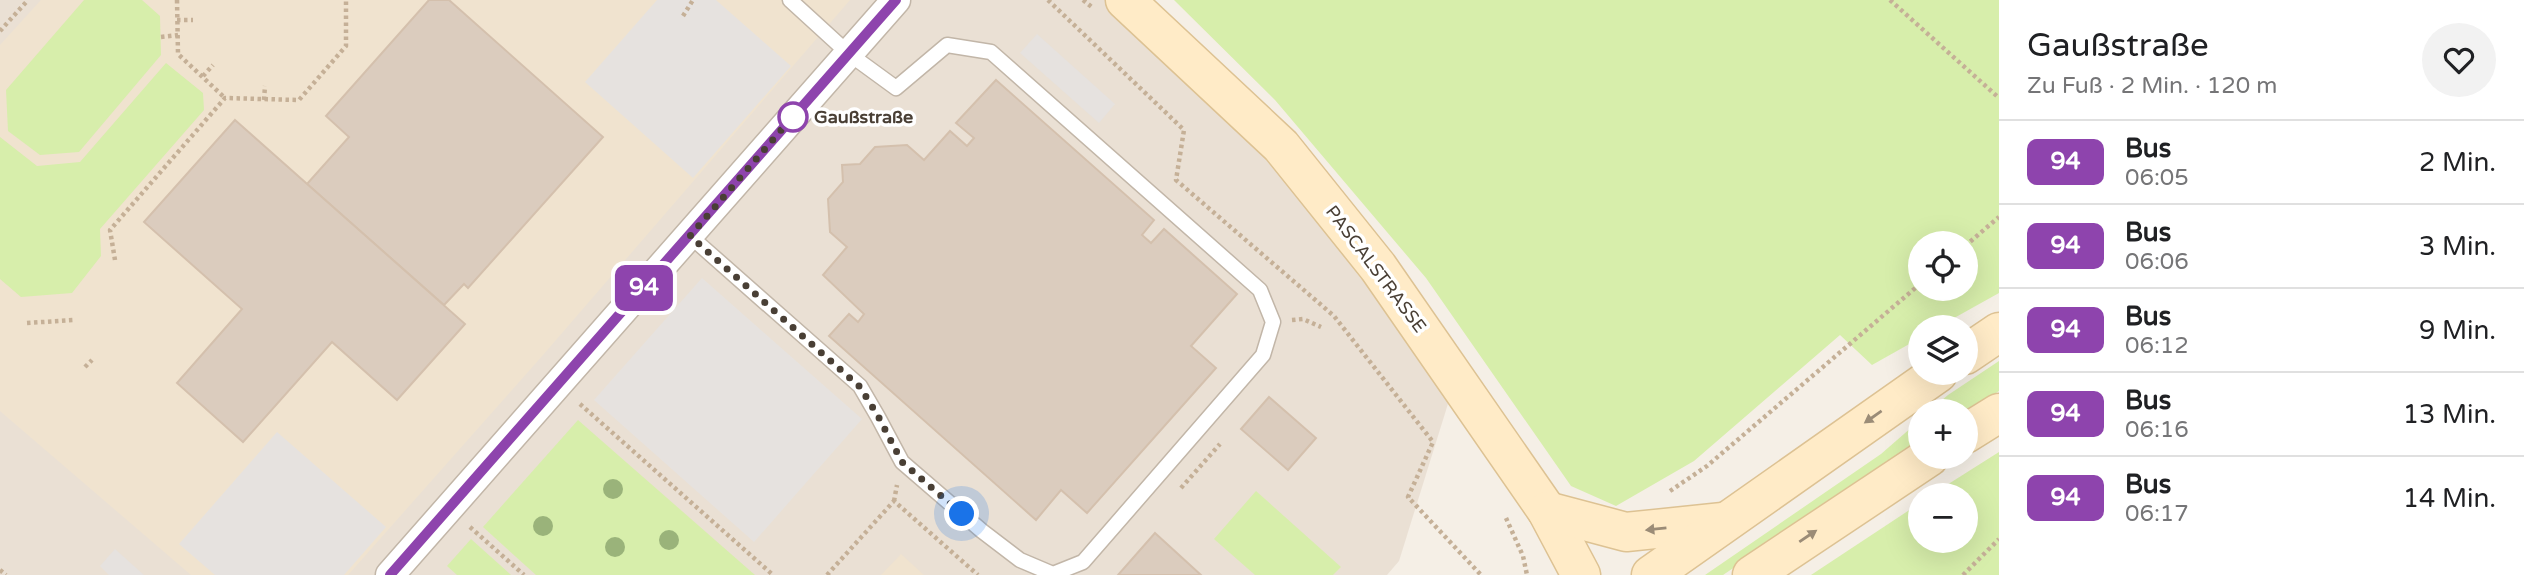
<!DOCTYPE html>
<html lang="de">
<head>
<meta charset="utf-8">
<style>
	body { margin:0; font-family:"Varela Round",sans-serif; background:#f2f2f2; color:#202124; height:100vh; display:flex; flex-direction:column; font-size:26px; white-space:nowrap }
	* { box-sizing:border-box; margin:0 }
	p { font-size:23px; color:#757577 }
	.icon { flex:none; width:38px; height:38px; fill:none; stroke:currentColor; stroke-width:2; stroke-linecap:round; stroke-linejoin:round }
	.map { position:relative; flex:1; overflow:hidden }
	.details { display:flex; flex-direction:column; background:#fff; width:525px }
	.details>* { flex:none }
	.badge { padding:0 14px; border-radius:10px; font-size:24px; line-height:46px }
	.controls { position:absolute; left:1908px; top:231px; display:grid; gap:14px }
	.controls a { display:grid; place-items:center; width:70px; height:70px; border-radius:50%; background:#fff; box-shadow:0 7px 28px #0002; font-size:35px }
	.you { position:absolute; width:35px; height:35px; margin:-18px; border:5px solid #fff; border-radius:50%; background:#1a73e8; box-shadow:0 0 0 10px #1a73e833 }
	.map>.badge { position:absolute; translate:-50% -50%; box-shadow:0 0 0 4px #fff }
	.round { display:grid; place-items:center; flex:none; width:74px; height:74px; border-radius:37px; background:#f2f2f2 }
	.headline { display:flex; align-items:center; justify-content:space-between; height:119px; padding:0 28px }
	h1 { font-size:33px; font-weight:600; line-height:52px }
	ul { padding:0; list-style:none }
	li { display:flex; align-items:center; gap:21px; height:84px; padding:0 28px; border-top:2px solid #e0e0e0 }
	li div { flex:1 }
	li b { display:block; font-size:26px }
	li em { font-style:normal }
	li .badge { min-width:77px; font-weight:700; text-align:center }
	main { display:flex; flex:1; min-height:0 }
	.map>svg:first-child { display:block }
	.residential { fill:#eae0d4 }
	.education { fill:#f0e3cf }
	.green { fill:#d7eeab; fill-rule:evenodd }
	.parking { fill:#e6e2df }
	.building { fill:#dbccbe; stroke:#d4c0ad; stroke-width:2 }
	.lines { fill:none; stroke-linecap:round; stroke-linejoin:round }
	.lane-casing { stroke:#c2b6a8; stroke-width:17 }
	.street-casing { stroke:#c2b6a8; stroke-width:31 }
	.secondary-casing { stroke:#ddc293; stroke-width:41 }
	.path { stroke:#c5b097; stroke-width:4.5; stroke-dasharray:3.5 3.5; stroke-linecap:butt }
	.lane { stroke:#fff; stroke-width:14 }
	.street { stroke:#fff; stroke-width:28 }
	.secondary { stroke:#ffebc7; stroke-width:38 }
	.tree { fill:#9ab37a }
	.oneway { fill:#9b8c77 }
	.line-casing { stroke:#fff; stroke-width:16 }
	.line { stroke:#8e44ad; stroke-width:10 }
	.walk { stroke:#493f35; stroke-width:7; stroke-dasharray:0 12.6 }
	.stop-dot { fill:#fff; stroke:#8e44ad; stroke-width:3.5 }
	.labels { text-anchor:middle; stroke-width:7; stroke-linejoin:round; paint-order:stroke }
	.stop-label { font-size:18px; font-weight:bold; fill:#493f35; stroke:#fff; text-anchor:start }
	.street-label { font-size:18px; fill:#493f35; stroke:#fff }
</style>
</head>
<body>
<main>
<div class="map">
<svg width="1999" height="575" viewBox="0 0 1999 575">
	<rect width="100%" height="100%" fill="#f5efe6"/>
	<path class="residential" d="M 0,0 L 1132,0 L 1456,378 L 1399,561 L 1387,575 L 0,575 Z"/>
	<g class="education">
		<path d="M 41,0 L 850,0 L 543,355 L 348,575 L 191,575 L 0,411 L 0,45 Z"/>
		<path d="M 901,554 L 924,575 L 881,575 Z"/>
	</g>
	<g class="green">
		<path d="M 84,0 L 142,0 L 160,16 L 161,55 L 79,152 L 40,155 L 8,131 L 6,90 Z"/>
		<path d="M 1174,0 L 1999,0 L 1999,293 L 1938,327 L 1920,327 L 1920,338 L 1872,365 L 1840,335 L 1694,461 L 1616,506 L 1571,486 L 1426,278 L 1275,100 ZM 1920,243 L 1965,243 L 1965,289 L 1920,289 Z"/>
		<path d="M 166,63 L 203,93 L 204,110 L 100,229 L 101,256 L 72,293 L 21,297 L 0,279 L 0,137 L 37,166 L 80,162 Z"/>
		<path d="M 1999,361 L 1999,391 L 1965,413 L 1929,411 L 1948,395 Z"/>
		<path d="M 578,420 L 755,575 L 536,575 L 483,527 Z"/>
		<path d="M 1920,420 L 1920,442 L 1723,575 L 1705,575 L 1881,454 Z"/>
		<path d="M 1999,452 L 1999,575 L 1811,575 L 1920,503 L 1920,541 L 1965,541 L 1965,495 L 1931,495 Z"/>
		<path d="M 1256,491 L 1341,567 L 1333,575 L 1255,575 L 1214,539 Z"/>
		<path d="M 471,539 L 511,575 L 457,575 L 447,566 Z"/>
	</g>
	<g class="parking">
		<path d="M 657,0 L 716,0 L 791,66 L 693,178 L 585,82 Z"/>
		<path d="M 1037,34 L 1115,104 L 1099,123 L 1020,53 Z"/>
		<path d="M 702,278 L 862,419 L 754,542 L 594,400 Z"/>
		<path d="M 277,432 L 386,527 L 344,575 L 215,575 L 179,544 Z"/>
		<path d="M 115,549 L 144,575 L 109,575 L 100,566 Z"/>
	</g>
	<g class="building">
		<path d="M 429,0 L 449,0 L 603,137 L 468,288 L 464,284 L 444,305 L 307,184 L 349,137 L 326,116 Z"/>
		<path d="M 996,80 L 1154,220 L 1142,235 L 1151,243 L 1164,229 L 1237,294 L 1191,346 L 1216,368 L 1087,513 L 1061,490 L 1036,520 L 829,336 L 849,314 L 858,322 L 864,314 L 823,275 L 847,247 L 830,232 L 828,199 L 843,182 L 842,165 L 860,164 L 875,147 L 907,145 L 924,160 L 950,131 L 967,146 L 974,138 L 956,123 Z"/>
		<path d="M 235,120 L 465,324 L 397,400 L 332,342 L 243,442 L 177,383 L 242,309 L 144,222 Z"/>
		<path d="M 1269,397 L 1316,438 L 1288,470 L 1241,429 Z"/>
		<path d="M 1155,533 L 1201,575 L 1118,575 Z"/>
	</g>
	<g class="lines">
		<g class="lane-casing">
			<path id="lane" d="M 690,236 L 860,386 L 878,417 L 902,462 L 982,531 L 1020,560 L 1053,574 L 1083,562 L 1263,355 L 1273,322 L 1260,290 L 991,52 L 947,45 L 896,88 L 848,53 L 790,0"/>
		</g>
		<g class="street-casing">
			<path id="street" d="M 390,575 L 896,0"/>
		</g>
		<g class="secondary-casing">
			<g id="secondary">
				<path d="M 1125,0 L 1281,146 L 1378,267 L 1547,511 L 1581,575"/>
				<path d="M 1965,355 L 1999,332"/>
				<path d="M 1965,434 L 1999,413"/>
				<path d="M 1547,511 L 1626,532 L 1723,522"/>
				<path d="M 1651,575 L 1938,373"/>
				<path d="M 1752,575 L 1929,457"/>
			</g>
		</g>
		<g class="path">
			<path d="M 177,0 L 178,54 L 225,98"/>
			<path d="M 1048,0 L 1184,130 L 1176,180 L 1334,316 L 1433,442 L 1408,497 L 1481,575"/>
			<path d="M 1083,0 L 1093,8"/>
			<path d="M 1890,0 L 1999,98"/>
			<path d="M 683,16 L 693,0"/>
			<path d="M 177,20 L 193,20"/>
			<path d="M 0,31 L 28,0"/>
			<path d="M 161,37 L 178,35"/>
			<path d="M 203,76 L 213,65"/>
			<path d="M 264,100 L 265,86"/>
			<path d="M 1965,246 L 1999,217"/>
			<path d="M 115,260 L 110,230 L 225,98 L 299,100 L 346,46 L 346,0"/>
			<path d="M 1292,320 L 1303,319 L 1321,327"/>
			<path d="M 27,323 L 74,320"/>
			<path d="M 85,367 L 92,360"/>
			<path d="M 580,404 L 773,575"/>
			<path d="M 1181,488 L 1220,444"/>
			<path d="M 1670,491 L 1707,466 L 1920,284"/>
			<path d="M 894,501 L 897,485"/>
			<path d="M 1506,518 L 1523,556 L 1527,575"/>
			<path d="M 470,527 L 524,575"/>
			<path d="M 0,570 L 6,575"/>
			<path d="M 827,575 L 894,501 L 978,575"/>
			<path d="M 1963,575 L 1999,539"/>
		</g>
		<use href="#lane" class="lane"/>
		<use href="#street" class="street"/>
		<use href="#secondary" class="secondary"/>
	</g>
	<g class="tree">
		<circle cx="613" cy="489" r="10"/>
		<circle cx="543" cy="526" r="10"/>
		<circle cx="669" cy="540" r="10"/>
		<circle cx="615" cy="547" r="10"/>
	</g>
	<defs><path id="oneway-solid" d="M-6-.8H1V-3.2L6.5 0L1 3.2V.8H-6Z" transform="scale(1.75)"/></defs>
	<g class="oneway">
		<use href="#oneway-solid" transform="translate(1873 417) rotate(145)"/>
		<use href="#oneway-solid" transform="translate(1656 529) rotate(174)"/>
		<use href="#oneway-solid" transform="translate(1808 536) rotate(-34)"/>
	</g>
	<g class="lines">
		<g class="line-casing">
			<path id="line" d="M 390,575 L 896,0"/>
		</g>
		<use href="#line" class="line"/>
		<path class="walk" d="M 793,117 L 795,114 L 690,236 L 860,387 L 878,416 L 902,462 L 962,514"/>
	</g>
	<circle class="stop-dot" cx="793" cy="117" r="14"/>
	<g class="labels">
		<g class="stop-label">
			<text x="814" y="123">Gaußstraße</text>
		</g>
		<g class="street-label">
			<text transform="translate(1376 269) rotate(53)" y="6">PASCALSTRASSE</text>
		</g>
	</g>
</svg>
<div class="controls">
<a><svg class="icon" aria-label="locate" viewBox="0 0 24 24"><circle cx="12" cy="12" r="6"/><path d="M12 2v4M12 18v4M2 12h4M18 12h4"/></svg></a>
<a><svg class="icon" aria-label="layers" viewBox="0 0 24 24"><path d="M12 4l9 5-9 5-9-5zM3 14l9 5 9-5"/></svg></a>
<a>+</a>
<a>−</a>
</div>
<div class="you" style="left:962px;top:514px"></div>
<b class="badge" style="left:644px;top:288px;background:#8e44ad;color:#fff">94</b>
</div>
<section class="details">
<div class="headline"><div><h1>Gaußstraße</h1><p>Zu Fuß · 2 Min. · 120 m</p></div><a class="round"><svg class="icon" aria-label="heart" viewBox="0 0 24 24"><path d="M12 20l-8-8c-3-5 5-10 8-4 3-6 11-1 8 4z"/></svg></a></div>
<ul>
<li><span class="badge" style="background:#8e44ad;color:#fff">94</span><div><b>Bus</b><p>06:05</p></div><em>2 Min.</em></li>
<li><span class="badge" style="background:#8e44ad;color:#fff">94</span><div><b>Bus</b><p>06:06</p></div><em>3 Min.</em></li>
<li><span class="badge" style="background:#8e44ad;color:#fff">94</span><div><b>Bus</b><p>06:12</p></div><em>9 Min.</em></li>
<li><span class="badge" style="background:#8e44ad;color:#fff">94</span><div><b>Bus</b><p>06:16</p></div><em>13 Min.</em></li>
<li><span class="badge" style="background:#8e44ad;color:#fff">94</span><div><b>Bus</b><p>06:17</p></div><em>14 Min.</em></li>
</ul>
</section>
</main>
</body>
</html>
